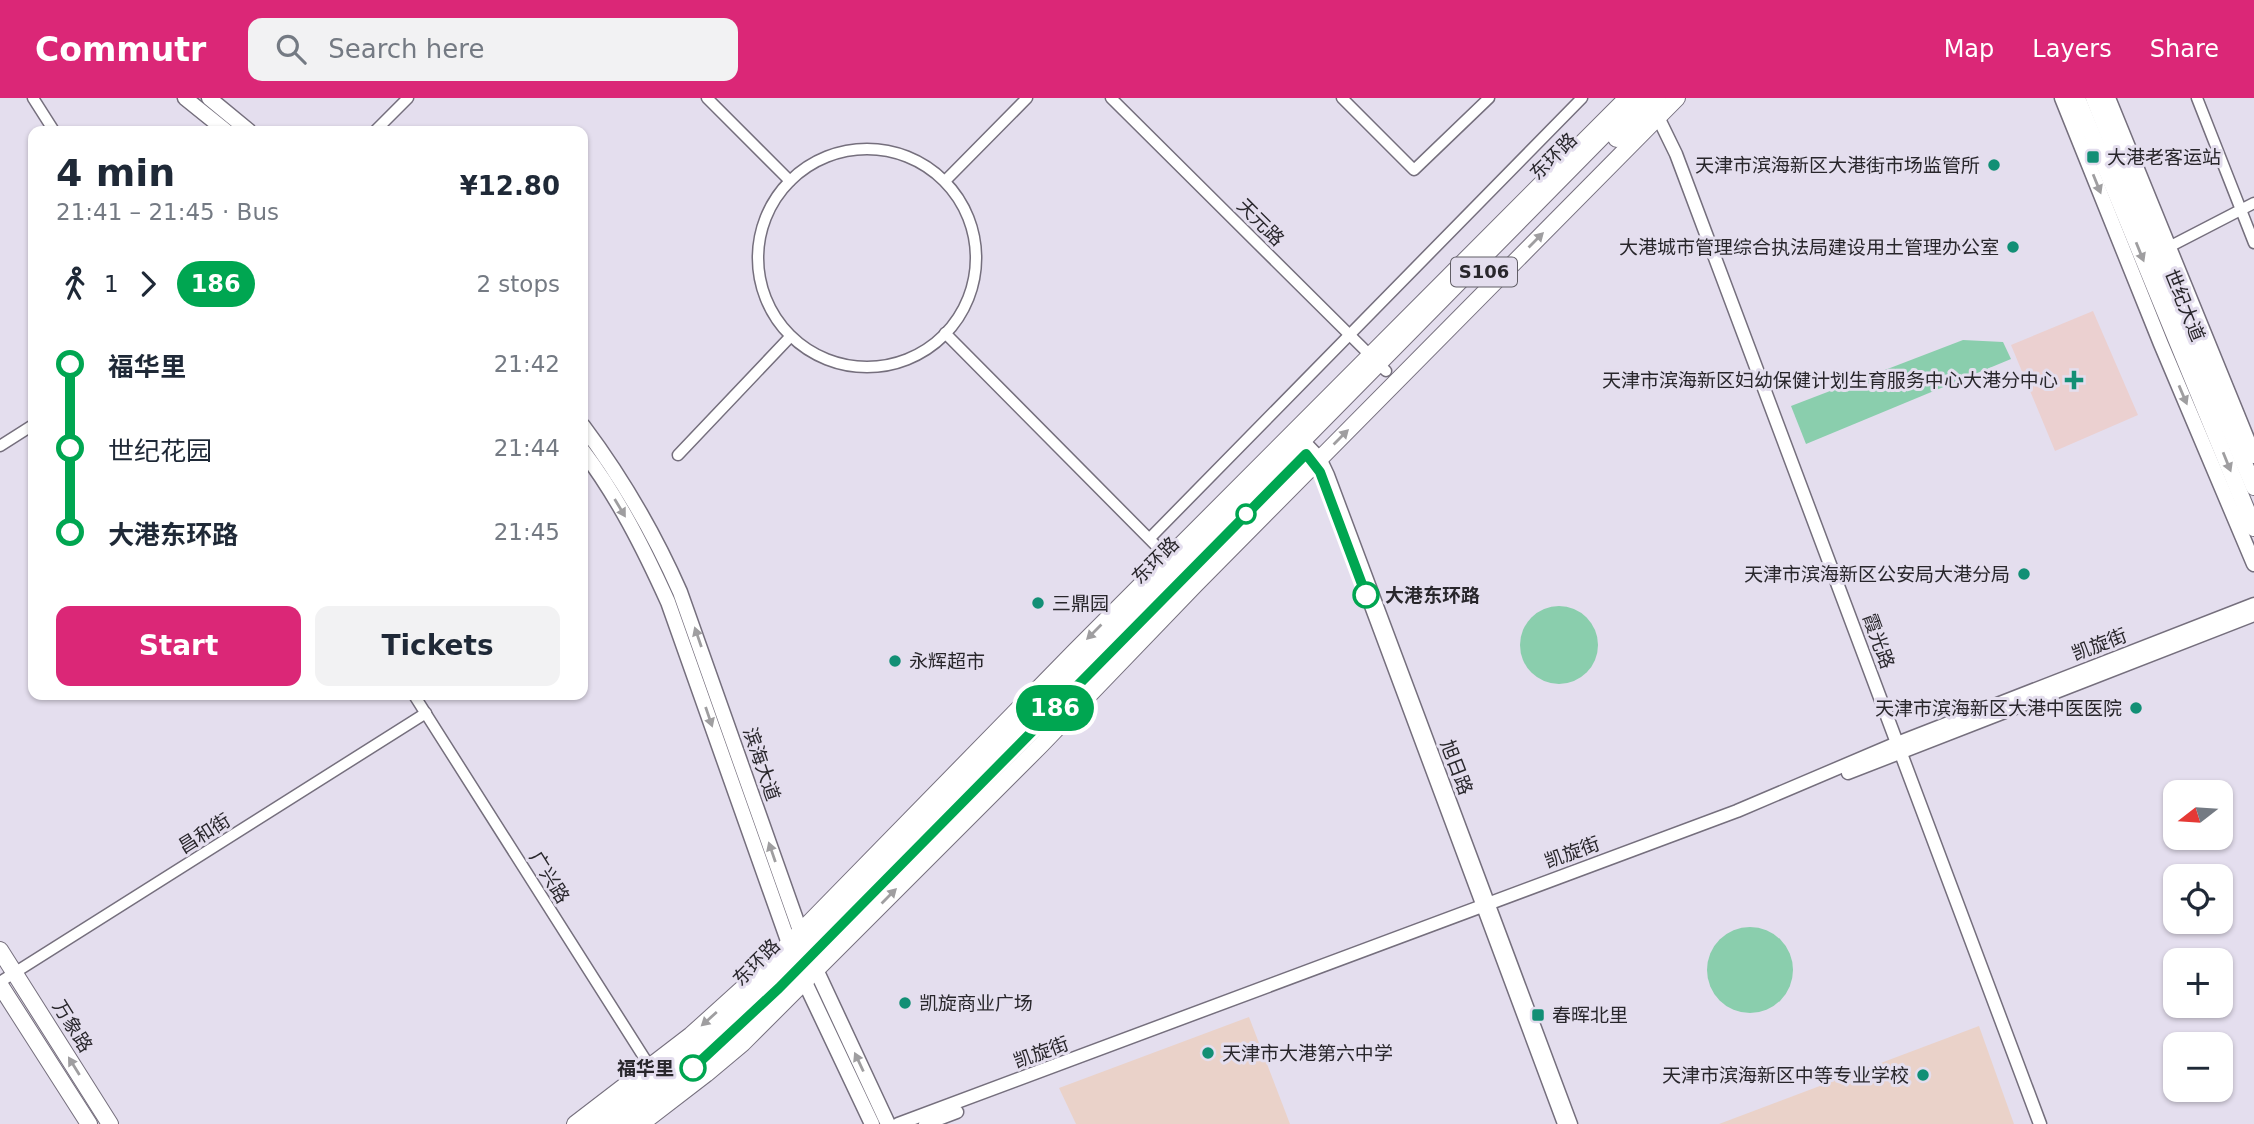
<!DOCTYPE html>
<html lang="en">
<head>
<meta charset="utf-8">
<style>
	body { margin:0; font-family:"DejaVu Sans","Noto Sans SC",sans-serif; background:#f2f2f3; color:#1f2937; height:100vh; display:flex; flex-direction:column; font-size:26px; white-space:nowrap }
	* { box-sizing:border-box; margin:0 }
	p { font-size:23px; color:#747a83 }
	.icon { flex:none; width:38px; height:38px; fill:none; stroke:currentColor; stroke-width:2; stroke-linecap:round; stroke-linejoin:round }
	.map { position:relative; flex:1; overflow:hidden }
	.drawer { position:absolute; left:28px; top:28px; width:560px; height:574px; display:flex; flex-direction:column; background:#fff; border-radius:14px; box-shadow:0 2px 5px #0004 }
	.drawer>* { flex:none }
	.badge { padding:0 14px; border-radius:23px; font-size:24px; line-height:46px }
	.needle { width:46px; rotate:253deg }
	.controls { position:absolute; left:2163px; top:682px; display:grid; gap:14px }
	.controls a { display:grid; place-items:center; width:70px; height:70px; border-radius:14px; background:#fff; box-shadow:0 2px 5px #0004; font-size:35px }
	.map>.badge { position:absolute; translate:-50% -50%; box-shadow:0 0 0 4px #fff }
	.legs { display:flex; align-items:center; gap:10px; height:77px; padding:0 28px; font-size:23px }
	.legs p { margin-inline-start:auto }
	.head { display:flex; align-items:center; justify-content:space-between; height:119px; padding:0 28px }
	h1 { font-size:38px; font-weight:800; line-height:52px }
	.cta { display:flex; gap:14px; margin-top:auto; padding:14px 28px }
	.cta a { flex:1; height:80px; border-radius:14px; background:#db2777; color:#fff; font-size:28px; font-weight:800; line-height:80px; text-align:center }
	.cta a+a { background:#f2f2f3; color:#1f2937 }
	ul { padding:0 28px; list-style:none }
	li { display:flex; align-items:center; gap:24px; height:84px; font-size:26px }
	li i { display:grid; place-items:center; width:10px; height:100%; margin:0 9px; background:currentColor }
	li i::after { content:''; width:18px; height:18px; margin:-9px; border:5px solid; border-radius:50%; background:#fff }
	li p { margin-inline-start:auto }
	li:first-child i { background:linear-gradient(#0000 50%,currentColor 0) }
	li:last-child i { background:linear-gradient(currentColor 50%,#0000 0) }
	header { display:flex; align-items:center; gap:42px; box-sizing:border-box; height:98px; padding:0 35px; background:#db2777; color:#fff }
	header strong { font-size:33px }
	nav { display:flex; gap:38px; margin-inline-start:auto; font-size:24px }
	.search { width:490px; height:63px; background:#f2f2f3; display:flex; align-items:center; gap:18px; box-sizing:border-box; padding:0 24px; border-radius:14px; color:#747a83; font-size:26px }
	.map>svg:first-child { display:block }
	.education { fill:#ead2c9 }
	.medical { fill:#ebd0d0 }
	.green { fill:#8acead }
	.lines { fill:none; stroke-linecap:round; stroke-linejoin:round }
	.minor-casing { stroke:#756f7d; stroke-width:13 }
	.tertiary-casing { stroke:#756f7d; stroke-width:15 }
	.secondary-casing { stroke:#756f7d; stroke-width:17 }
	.primary-casing { stroke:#756f7d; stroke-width:18 }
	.trunk-casing { stroke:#756f7d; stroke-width:20 }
	.minor { stroke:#fff; stroke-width:10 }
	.tertiary { stroke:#fff; stroke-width:12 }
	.secondary { stroke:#fff; stroke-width:14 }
	.primary { stroke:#fff; stroke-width:16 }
	.trunk { stroke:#fff; stroke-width:18 }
	.oneway { fill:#9f9ea0 }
	.line-1-casing { stroke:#fff; stroke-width:16 }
	.line-1 { stroke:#00a651; stroke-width:10 }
	.poi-dot { fill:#128f75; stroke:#e4deee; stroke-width:2.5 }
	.stop-1-dot { fill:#fff; stroke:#00a651; stroke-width:3.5 }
	.labels { text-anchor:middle; stroke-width:6; stroke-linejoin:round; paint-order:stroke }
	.shield { fill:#e4deee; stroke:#615e66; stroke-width:2 }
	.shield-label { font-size:18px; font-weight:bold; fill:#29272c }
	.street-label { font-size:19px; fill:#29272c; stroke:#e4deee }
	.poi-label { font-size:19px; fill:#29272c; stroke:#e4deee; text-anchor:start }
	.stop-label { font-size:19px; font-weight:bold; fill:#29272c; stroke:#e4deee; text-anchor:start }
</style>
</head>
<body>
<header>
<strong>Commutr</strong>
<div class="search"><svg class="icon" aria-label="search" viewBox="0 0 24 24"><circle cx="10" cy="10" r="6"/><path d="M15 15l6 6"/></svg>Search here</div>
<nav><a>Map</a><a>Layers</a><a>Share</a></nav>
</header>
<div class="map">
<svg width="2254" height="1026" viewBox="0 0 2254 1026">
	<rect width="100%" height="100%" fill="#e4deee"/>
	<g class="education">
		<path d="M 1249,919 L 1290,1026 L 1076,1026 L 1059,990 Z"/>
		<path d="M 1979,928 L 2014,1026 L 1719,1026 Z"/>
	</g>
	<path class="medical" d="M 2093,213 L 2138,317 L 2055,353 L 2011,247 Z"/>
	<g class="green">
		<path d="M 1963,242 L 2003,244 L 2011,261 L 1806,346 L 1791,308 Z"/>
		<circle cx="1559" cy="547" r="39"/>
		<circle cx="1750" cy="872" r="43"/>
	</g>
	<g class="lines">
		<g class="minor-casing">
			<g id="minor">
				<path d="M 33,0 L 54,33"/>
				<path d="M 707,0 L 790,83"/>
				<path d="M 1111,0 L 1386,273"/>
				<path d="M 1342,0 L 1414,72 L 1489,0"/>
				<path d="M 2197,0 L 2254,145"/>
				<path d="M 375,33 L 408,0"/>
				<circle cx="867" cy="160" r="109"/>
				<path d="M 945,83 L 1027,0"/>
				<path d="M 2165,151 L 2254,105"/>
				<path d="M 945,235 L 1195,487"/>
				<path d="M 1300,338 L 1321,360 L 1329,377 L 1572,1026"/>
				<path d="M 1294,344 L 1315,366 L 1323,382 L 1563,1026"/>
				<path d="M 0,348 L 33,327"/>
				<path d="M 678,357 L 790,239"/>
				<path d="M 1150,440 L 1582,0"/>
				<path d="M 414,597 L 652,972"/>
				<path d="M 0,884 L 426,615"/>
			</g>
		</g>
		<g class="tertiary-casing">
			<g id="tertiary">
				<path d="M 1655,13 L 1676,56 L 2040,1026"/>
				<path d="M 1848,675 L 2254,517"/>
				<path d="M 898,1026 L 1737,713 L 1897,645 L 2254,506"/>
				<path d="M 925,1026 L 957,1014"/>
			</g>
		</g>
		<g class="secondary-casing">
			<g id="secondary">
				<path d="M 185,0 L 226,33"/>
				<path d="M 209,0 L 249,33"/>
				<path d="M 2062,0 L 2161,246 L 2254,466"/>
				<path d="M 2108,0 L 2254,358"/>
				<path d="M 583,328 C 622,380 654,435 680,494 L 804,844"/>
				<path d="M 583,353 C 618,399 644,451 668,504 L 792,854"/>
				<path d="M 812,863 L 888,1026"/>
				<path d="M 801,876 L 872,1026"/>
			</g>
		</g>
		<g class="primary-casing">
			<g id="primary">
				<path d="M 2077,0 L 2254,430"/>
				<path d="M 2094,0 L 2156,155 L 2254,389"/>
				<path d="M 0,852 L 110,1026"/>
				<path d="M 0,887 L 89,1026"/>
				<path d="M 575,1026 L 691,937 L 763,872 L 1075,553 L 1627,0"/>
				<path d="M 641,1026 L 706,976 L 743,945 L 1041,647 L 1195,487 L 1677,0"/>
			</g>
		</g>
		<g class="trunk-casing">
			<g id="trunk">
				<path d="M 1617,40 L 1657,0"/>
				<path d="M 597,1026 L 700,946 L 771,881 L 1639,0"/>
				<path d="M 620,1026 L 681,981 L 737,931 L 831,837"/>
			</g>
		</g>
		<use href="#minor" class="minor"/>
		<use href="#tertiary" class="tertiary"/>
		<use href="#secondary" class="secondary"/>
		<use href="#primary" class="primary"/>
		<use href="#trunk" class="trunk"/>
	</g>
	<defs><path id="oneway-solid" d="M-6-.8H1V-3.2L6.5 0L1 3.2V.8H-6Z" transform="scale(1.75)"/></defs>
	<g class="oneway">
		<use href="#oneway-solid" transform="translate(2097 86) rotate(68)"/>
		<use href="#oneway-solid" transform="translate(1536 142) rotate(-45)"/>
		<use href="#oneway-solid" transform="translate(2140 154) rotate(68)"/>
		<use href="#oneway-solid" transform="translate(2183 297) rotate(67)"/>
		<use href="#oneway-solid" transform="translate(1341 339) rotate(-45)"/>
		<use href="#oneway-solid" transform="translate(2227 364) rotate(68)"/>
		<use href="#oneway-solid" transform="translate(620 410) rotate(59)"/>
		<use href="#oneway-solid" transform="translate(1094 534) rotate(135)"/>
		<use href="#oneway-solid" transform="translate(698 539) rotate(-109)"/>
		<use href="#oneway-solid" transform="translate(709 619) rotate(71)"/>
		<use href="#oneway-solid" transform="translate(772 754) rotate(-109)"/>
		<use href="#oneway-solid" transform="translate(889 798) rotate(-45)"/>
		<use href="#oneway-solid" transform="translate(709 921) rotate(138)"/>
		<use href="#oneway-solid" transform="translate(859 964) rotate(-115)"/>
		<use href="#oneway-solid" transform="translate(74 968) rotate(-122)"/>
	</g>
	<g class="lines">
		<g class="line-1-casing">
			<path id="line-1" d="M 693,970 L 779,890 L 1306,356 L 1320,374 L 1366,497"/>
		</g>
		<use href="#line-1" class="line-1"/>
	</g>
	<g class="poi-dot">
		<rect x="2086" y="52" width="14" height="14" rx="3.5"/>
		<circle cx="1994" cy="67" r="7"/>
		<circle cx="2013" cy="149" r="7"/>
		<path d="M2070.5 271.5h7v7h7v7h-7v7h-7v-7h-7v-7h7z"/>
		<circle cx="2024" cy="476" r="7"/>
		<circle cx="1038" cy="505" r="7"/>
		<circle cx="895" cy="563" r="7"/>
		<circle cx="2136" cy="610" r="7"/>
		<circle cx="905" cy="905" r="7"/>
		<rect x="1531" y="910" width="14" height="14" rx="3.5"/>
		<circle cx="1208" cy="955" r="7"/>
		<circle cx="1923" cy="977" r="7"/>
	</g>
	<g class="stop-1-dot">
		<circle cx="1246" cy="416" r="9"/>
		<circle cx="1366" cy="497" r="12"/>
		<circle cx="693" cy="970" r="12"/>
	</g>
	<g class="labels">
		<rect class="shield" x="1451" y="159.5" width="66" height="29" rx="5"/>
		<g class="shield-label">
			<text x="1484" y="180">S106</text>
		</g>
		<g class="street-label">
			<text transform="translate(1553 58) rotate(-45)" y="7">东环路</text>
			<text transform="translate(1261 124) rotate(45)" y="7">天元路</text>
			<text transform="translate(2185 207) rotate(68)" y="7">世纪大道</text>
			<text transform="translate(1155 462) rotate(-45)" y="7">东环路</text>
			<text transform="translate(1879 543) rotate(70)" y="7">霞光路</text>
			<text transform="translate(2099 546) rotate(-21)" y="7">凯旋街</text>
			<text transform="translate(762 666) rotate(71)" y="7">滨海大道</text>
			<text transform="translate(1457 669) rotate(69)" y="7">旭日路</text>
			<text transform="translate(204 735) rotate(-32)" y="7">昌和街</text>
			<text transform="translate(1572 754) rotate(-20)" y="7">凯旋街</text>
			<text transform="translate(550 779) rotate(58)" y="7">广兴路</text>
			<text transform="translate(756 864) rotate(-45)" y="7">东环路</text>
			<text transform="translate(73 928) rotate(58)" y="7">万象路</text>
			<text transform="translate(1041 954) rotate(-20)" y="7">凯旋街</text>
		</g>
		<g class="poi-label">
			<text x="2107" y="66">大港老客运站</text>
			<text x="1980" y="74" text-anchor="end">天津市滨海新区大港街市场监管所</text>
			<text x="1999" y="156" text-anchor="end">大港城市管理综合执法局建设用土管理办公室</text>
			<text x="2058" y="289" text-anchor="end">天津市滨海新区妇幼保健计划生育服务中心大港分中心</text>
			<text x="2010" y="483" text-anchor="end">天津市滨海新区公安局大港分局</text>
			<text x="1052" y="512">三鼎园</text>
			<text x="909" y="570">永辉超市</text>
			<text x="2122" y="617" text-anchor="end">天津市滨海新区大港中医医院</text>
			<text x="919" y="912">凯旋商业广场</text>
			<text x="1552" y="924">春晖北里</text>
			<text x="1222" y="962">天津市大港第六中学</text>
			<text x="1909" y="984" text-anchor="end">天津市滨海新区中等专业学校</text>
		</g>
		<g class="stop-label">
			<text x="1385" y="504">大港东环路</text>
			<text x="674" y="977" text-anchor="end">福华里</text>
		</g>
	</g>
</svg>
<div class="controls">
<a><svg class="needle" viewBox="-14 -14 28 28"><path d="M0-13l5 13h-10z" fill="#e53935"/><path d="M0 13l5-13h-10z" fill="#747a83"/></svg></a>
<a><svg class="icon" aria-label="locate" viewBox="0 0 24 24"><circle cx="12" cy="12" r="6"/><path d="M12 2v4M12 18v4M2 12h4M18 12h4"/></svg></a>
<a>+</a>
<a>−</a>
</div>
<b class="badge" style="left:1055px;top:610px;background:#00a651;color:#fff">186</b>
<section class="drawer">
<div class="head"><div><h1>4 min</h1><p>21:41 – 21:45 · Bus</p></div><b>¥12.80</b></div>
<div class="legs"><svg class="icon" aria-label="walk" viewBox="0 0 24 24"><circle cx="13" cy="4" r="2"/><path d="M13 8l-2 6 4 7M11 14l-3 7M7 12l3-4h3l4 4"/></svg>1<svg class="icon" aria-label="forward" viewBox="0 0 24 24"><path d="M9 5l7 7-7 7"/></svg><b class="badge" style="background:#00a651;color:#fff">186</b><p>2 stops</p></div>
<ul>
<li><i style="color:#00a651"></i><b>福华里</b><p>21:42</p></li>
<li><i style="color:#00a651"></i><span>世纪花园</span><p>21:44</p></li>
<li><i style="color:#00a651"></i><b>大港东环路</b><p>21:45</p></li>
</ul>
<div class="cta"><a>Start</a><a>Tickets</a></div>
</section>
</div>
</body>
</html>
